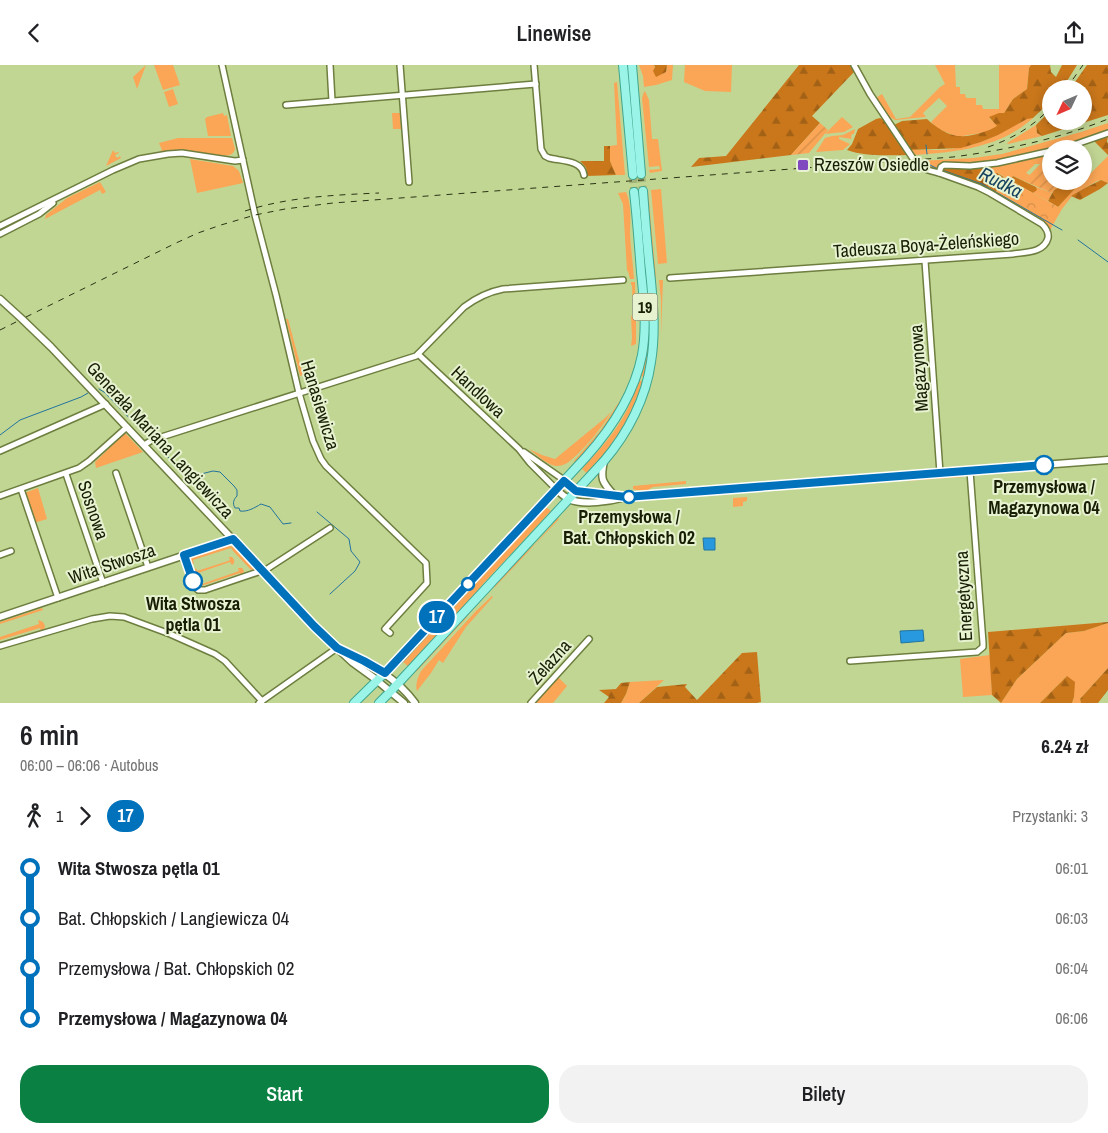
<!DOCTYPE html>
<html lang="pl">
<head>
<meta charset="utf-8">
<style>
	body { margin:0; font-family:"Archivo Narrow",sans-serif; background:#f2f2f2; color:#202124; height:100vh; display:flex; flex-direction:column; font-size:19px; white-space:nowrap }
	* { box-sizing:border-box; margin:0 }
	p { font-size:16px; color:#757577 }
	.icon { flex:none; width:28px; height:28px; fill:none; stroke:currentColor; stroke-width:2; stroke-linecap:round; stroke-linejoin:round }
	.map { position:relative; height:638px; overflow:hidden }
	.drawer { display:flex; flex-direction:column; background:#fff; flex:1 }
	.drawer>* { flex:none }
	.badge { padding:0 10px; border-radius:16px; font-size:18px; line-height:32px }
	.needle { width:32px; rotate:226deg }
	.controls { position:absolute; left:1042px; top:15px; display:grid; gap:10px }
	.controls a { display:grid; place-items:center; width:50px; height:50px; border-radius:50%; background:#fff; box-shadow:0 2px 12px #0003; font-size:25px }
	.map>.badge { position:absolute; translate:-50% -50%; box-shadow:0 0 0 2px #fff }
	.legs { display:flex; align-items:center; gap:8px; height:55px; padding:0 20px; font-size:16px }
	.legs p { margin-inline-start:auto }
	.overview { display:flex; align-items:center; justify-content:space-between; height:85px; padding:0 20px }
	h1 { font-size:28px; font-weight:600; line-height:38px }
	.cta { display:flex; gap:10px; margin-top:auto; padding:10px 20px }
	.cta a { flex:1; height:58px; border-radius:20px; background:#0b8043; color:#fff; font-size:20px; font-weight:600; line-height:58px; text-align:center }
	.cta a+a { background:#f2f2f2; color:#202124 }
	ul { padding:0 20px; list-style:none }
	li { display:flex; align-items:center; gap:18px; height:50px; font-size:19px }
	li i { display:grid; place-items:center; width:8px; height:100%; margin:0 6px; background:currentColor }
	li i::after { content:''; width:12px; height:12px; margin:-6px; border:4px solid; border-radius:50%; background:#fff }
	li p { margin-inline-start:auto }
	li:first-child i { background:linear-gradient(#0000 50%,currentColor 0) }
	li:last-child i { background:linear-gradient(currentColor 50%,#0000 0) }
	header { display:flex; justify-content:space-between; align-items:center; height:65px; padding:0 20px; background:#fff; font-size:22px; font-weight:600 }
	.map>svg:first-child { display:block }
	.grass { fill:#faa656 }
	.forest { fill:url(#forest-firs) }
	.park { fill:url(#park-crowns) }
	.garden { fill:url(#garden-furrows) }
	.water { fill:#2899df; stroke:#23749d }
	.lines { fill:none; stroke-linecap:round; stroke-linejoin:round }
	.stream { stroke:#23749d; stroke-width:1 }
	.primary-tunnel { stroke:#a0b177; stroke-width:8; stroke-dasharray:8 4; stroke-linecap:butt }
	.minor-casing { stroke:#6d7e3f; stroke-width:8 }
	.tertiary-casing { stroke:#6d7e3f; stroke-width:9 }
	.primary-casing { stroke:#41a68e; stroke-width:10 }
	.minor { stroke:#fff; stroke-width:5 }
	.tertiary { stroke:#fff; stroke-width:6 }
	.primary { stroke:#9af5e8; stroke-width:8 }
	.rail { stroke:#2b3315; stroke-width:1; stroke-dasharray:6 6; stroke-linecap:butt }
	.line-1-casing { stroke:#fff; stroke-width:11 }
	.line-1 { stroke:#0072bc; stroke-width:8 }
	.poi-dot { fill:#8049c0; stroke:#e7f2d1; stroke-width:2 }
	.stop-1-dot { fill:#fff; stroke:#0072bc; stroke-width:2.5 }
	.labels { text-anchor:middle; stroke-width:4; stroke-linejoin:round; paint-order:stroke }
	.shield { fill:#e7f2d1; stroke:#555e42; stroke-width:1 }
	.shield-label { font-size:16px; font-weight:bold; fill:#171e04 }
	.poi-label { font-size:18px; fill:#171e04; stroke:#e7f2d1; text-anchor:start }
	.street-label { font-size:18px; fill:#171e04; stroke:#e7f2d1 }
	.stop-label { font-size:18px; font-weight:bold; fill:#171e04; stroke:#e7f2d1 }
	.water-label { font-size:19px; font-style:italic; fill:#15415d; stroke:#e7f2d1 }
</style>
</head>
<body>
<header><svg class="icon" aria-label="back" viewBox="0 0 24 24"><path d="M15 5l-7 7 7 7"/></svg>Linewise<svg class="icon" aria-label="share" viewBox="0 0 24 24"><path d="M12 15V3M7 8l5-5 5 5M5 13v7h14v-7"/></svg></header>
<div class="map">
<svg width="1108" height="638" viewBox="0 0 1108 638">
	<defs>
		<pattern id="forest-firs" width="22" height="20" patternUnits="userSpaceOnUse" patternTransform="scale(1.25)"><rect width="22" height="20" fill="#ca771b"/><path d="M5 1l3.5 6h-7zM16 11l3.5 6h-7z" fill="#a36116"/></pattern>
		<pattern id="park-crowns" width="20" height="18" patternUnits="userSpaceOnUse" patternTransform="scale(1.25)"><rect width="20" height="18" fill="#faa656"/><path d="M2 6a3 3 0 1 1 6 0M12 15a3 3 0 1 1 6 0" fill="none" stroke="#d68e49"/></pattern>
		<pattern id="garden-furrows" width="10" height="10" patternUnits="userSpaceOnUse" patternTransform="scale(1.25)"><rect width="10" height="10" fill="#faa656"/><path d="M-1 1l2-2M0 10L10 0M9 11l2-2" fill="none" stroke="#d68e49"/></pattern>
	</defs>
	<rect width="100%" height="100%" fill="#c2d694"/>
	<g class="grass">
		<path d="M 146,0 L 137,24 L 133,12 Z"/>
		<path d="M 154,0 L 173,0 L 180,20 L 163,25 Z"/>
		<path d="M 627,0 L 628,0 L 638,109 L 636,109 Z"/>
		<path d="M 639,0 L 654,0 L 656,11 L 666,7 L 667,0 L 673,0 L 672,15 L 656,20 L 644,22 L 643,11 Z"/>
		<path d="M 685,0 L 732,0 L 731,27 L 705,26 L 684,17 Z"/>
		<path d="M 935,0 L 955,0 L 956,22 L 960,22 L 960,29 L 965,29 L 966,33 L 976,33 L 976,40 L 982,40 L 983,44 L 999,44 L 999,0 L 1031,0 L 1029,3 L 1027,24 L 1013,34 L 1004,48 L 989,53 L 998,61 L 986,67 L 957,72 L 937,63 L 931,57 L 947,41 L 939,33 L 923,48 L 926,52 L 895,55 L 888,51 L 876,33 L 882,29 L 896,54 L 910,52 L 940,22 L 945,19 Z"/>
		<path d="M 617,17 L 625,110 L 616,110 L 610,96 L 610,81 L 617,80 L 614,18 Z"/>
		<path d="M 173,24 L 178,39 L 169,42 L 164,27 Z"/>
		<path d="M 645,26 L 649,35 L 652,74 L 658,74 L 662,106 L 650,108 L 649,105 L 660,104 L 659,101 L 649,102 L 642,33 L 644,27 Z"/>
		<path d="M 223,48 L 224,51 L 227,50 L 231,71 L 208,71 L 205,54 L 207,52 Z"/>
		<path d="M 392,48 L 400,48 L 401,64 L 393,64 Z"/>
		<path d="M 842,52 L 853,62 L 844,67 L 825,69 Z"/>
		<path d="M 1027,53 L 1033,53 C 1000,83 956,87 914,90 L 911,85 C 927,85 946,86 962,82 C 985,78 1007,65 1027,53 Z"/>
		<path d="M 1108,58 L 1108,66 C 1064,82 1017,95 970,99 C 962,100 952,99 944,99 L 937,106 L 927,103 L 918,96 L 974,93 L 1002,89 L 1081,67 Z"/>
		<path d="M 1036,60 L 1037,68 L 1042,71 L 1008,79 L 1007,78 Z"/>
		<path d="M 855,64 L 854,69 L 852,69 L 851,72 L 852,74 L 839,72 L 839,74 L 850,79 L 843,85 L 816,87 L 825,73 L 832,71 L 843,70 Z"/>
		<path d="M 178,73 L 232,73 L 235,84 C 233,91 227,91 221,90 L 220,92 L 184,86 L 160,86 L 162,85 L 159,78 Z"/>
		<path d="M 113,85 L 115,88 L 118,87 L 119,88 L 115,90 L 117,93 L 120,91 L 121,93 L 106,101 Z"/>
		<path d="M 1044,90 L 1043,96 L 1040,99 L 1035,99 L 1026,108 L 1030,110 L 1024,116 L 1013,111 L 1010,115 L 998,108 L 993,111 L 988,110 L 993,100 L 1007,99 Z"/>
		<path d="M 1108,91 L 1108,118 L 1101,115 L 1097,116 L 1072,131 L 1062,144 L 1058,142 L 1070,128 L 1082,116 L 1084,116 L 1084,115 Z"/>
		<path d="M 190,94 L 233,101 L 239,106 L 243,118 L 197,128 Z"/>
		<path d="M 100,117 L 106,127 L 102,129 L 100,125 L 45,154 L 46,150 L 67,133 Z"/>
		<path d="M 1036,122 L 1052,128 L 1048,136 L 1033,128 L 1036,125 Z"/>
		<path d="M 661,124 L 667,198 L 658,199 L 651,125 Z"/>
		<path d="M 648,125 L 656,212 L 653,212 L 646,126 Z"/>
		<path d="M 626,127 C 632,140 630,157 630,170 C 631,185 633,199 634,214 L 630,214 L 628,206 L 627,206 L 623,139 L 618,128 Z"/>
		<path d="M 659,215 L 663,215 L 661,271 L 661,235 Z"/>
		<path d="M 645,216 L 647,216 L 650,266 L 649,290 L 645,312 L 640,311 C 651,280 648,248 645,216 Z"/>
		<path d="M 631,217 L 635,217 L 636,252 L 636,279 L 631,281 L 632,273 L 631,251 L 633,250 L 632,220 L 631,220 Z"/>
		<path d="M 286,254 L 288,254 L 303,310 L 300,311 Z"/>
		<path d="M 640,316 L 642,316 L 643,319 C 635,341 626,363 612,382 C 605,392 596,401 588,409 L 582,404 C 599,385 617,366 628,343 C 632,335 634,326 638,317 Z"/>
		<path d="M 619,337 L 620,341 L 602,369 L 576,399 L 574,396 L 600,366 Z"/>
		<path d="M 611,347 C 604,360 584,385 571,395 C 567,399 562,401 556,401 C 547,400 537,390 529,384 L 542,390 L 555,394 L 605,353 Z"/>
		<path d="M 125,368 L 143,387 L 96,403 L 95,397 Z"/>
		<path d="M 959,410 L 964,412 L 905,416 L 908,414 Z"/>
		<path d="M 686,416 L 686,419 L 653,422 L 648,425 L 636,425 L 633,424 L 633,421 Z"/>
		<path d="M 38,423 L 47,454 L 34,458 L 24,428 Z"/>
		<path d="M 747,432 L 747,436 L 743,437 L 743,441 L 733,442 L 733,433 Z"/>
		<path d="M 539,435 L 540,435 C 528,450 516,464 501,476 Z"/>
		<path d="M 545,441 L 551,446 L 483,519 L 466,541 L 409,602 L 403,597 L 424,574 L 444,549 Z"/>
		<path d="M 558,453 L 559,454 L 495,522 L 494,522 L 500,512 L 536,478 Z"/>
		<path d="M 229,481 L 234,482 L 256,506 L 252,506 L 233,486 L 231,483 L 193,495 L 194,499 L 191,499 L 189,496 L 189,493 Z"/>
		<path d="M 229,492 L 232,492 C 235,495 235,498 232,500 L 230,497 L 198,508 L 199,511 L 198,512 L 194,510 L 193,506 L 196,503 L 197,506 L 228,496 L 230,495 Z"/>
		<path d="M 238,503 L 242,503 L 244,506 L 243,509 L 241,511 L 240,508 L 201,521 L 198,520 L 200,516 L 202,519 L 239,506 Z"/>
		<path d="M 492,531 L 493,532 L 466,562 L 443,598 L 439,595 L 431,608 L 417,626 C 415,619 418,612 421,606 L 476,546 Z"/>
		<path d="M 42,543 L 43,545 L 0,559 L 0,557 Z"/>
		<path d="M 466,551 L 467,552 L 416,607 L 418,602 L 459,558 Z"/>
		<path d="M 38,555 L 43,557 L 45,561 L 44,565 L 41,566 L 40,563 L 0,575 L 0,572 L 39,559 Z"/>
		<path d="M 1108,558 L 1108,603 L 1080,634 L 1081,638 L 1072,638 L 1074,632 L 1067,611 L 1040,638 L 1001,638 L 1017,614 L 1066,568 L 1084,566 Z"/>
		<path d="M 990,590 L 992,630 L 963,632 L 960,594 Z"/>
		<path d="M 558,612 L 567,621 L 553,638 L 537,638 L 536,637 Z"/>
		<path d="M 664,615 L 639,638 L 621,638 L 626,629 L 630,617 Z"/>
	</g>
	<g class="forest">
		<path d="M 654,0 L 667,0 L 666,7 L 656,12 L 653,6 L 655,2 Z"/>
		<path d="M 799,0 L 852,0 L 855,6 L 812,51 L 820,58 L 791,90 L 691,102 L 699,93 L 726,91 Z"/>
		<path d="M 1031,0 L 1050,0 L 1051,7 L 1056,12 L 1062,0 L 1077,0 L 1062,24 L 1051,24 L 1051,36 L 1033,53 L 1027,54 L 998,70 L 981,77 L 961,83 L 911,85 L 894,60 L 902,56 L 927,54 C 934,61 949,71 959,71 C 971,72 987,67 997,61 L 989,52 L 999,48 L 1004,48 L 1013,34 L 1027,24 L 1029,3 Z"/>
		<path d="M 1087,0 L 1108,0 L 1108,50 L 1042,71 L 1037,68 L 1036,60 L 1051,45 L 1051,56 L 1084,56 L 1084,24 L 1070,24 Z"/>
		<path d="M 880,53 L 884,55 L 907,90 C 887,90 866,92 847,85 L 852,79 L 858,64 L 876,54 Z"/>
		<path d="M 1108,71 L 1107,77 L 1108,78 L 1108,90 L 1094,76 Z"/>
		<path d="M 604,81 L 610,81 L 610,96 L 616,110 L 587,111 C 588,104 585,101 580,96 L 604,96 Z"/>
		<path d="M 993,100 L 988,110 L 993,111 L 997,108 L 1004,112 L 995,129 L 942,107 L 944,103 L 970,103 Z"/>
		<path d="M 1013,111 L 1036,122 L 1037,125 L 1033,128 L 1010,115 Z"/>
		<path d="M 1101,115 L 1108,118 L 1100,124 L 1080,135 L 1071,131 L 1085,123 Z"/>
		<path d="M 1069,116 L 1078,116 L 1080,118 L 1058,142 L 1048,136 L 1054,125 Z"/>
		<path d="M 1108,557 L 1108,558 L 1084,566 L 1066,568 L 1017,614 L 1001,638 L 992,630 L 988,567 Z"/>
		<path d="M 757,587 L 761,637 L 757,638 L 639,638 L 657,622 L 687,619 L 685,622 L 697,635 L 742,588 Z"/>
		<path d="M 1108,603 L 1108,625 L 1098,638 L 1081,638 L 1080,634 Z"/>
		<path d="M 1067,611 L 1075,617 L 1074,632 L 1072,638 L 1040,638 Z"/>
		<path d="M 630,617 L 626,629 L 621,638 L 604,638 L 609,632 L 599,625 L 616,624 L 621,618 Z"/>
	</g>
	<path class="park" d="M 1004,112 L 1062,144 L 1050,165 L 1044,158 L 995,129 Z"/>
	<g class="garden">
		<path d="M 820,58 L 828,65 L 809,88 L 791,90 Z"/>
		<path d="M 1051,94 L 1051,116 L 1069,116 L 1054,125 L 1052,128 L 1024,116 L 1043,96 Z"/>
	</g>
	<g class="water">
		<path d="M 703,473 L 715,473 L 715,485 L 704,485 Z"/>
		<path d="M 923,565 L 924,576 L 901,578 L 900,566 Z"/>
	</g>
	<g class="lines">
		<g class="stream">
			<path d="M 926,80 L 927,89"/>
			<path d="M 927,96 L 930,100 L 938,104"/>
			<path d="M 942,105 L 982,119 L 1062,165"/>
			<path d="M 1078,175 L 1108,197"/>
			<path d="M 99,324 L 104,327 L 146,370"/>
			<path d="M 0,370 L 20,355 L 81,332 L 88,328"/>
			<path d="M 158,383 L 183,406 L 201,409 L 213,406 L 220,407 L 234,421 L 237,425 L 237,431 C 234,434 232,438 235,443 L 239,443 L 240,446 C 248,447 254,443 261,439 L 270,442 L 283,459 L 291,458"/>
			<path d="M 317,447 L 349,474 L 351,486 L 360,497 L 355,506 L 330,529"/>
		</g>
		<g class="primary-tunnel">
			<path d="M 641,109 L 643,126"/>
			<path d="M 633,110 L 634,127"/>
		</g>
		<g class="minor-casing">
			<g id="minor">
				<path d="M 222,0 L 255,150 L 276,230 L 299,328 L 313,376 L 321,394 L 326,401 L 426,498 L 427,518 L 385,564 L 390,568"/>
				<path d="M 330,0 L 332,36"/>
				<path d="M 400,0 L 409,117"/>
				<path d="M 534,0 L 541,84 L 545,91 L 549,93 C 561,96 582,95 584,110"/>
				<path d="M 854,0 L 870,29 L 912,92 C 921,104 924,104 939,108 L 941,102 L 944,100 L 970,101 L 997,98 L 1051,86"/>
				<path d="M 286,40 L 536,19"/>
				<path d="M 1062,84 L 1108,68"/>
				<path d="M 0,161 L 113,105 L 139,94 L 168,89 L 182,88 L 235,96 L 243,95"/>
				<path d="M 0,169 L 39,149 L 53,138"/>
				<path d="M 925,196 L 940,408"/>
				<path d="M 670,213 L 1013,189 C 1025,187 1044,188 1048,173 C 1049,167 1046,163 1042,159 L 990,128 L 978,122 L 939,108"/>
				<path d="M 418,289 L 519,384 L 530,398 L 556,424"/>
				<path d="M 144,380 L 152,375 L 416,291 L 464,242 C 476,233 488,227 503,224 L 623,215"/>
				<path d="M 0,386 L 106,339"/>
				<path d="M 524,387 L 564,415"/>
				<path d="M 116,408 L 148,502"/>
				<path d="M 66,409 L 103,518"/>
				<path d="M 21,424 L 58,533"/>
				<path d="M 0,431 L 79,403 L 89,396 L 127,362"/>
				<path d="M 0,490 L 11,486"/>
				<path d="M 184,490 L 195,522 L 198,525 L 205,525 L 267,504 L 330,463"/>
				<path d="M 0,581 L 92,554 L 110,551 L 124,552 L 170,569 L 215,589 L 225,596 L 262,636"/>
				<path d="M 850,596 L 977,587 L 983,582 L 983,578 L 970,406"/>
				<path d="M 259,638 L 337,583"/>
				<path d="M 531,638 L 589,574"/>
			</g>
		</g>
		<g class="tertiary-casing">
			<g id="tertiary">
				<path d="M 0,234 L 22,254 L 51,282 L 324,571 L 352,597 L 374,613 L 404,638"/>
				<path d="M 604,396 C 600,414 602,417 614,430"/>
				<path d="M 564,415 L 576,426 L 622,432"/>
				<path d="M 556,424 C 560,428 565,432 569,434 C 583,441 611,436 626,432 L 1108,395"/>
				<path d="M 0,552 L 233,474"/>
				<path d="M 342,585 C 369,598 397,613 415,638"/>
			</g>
		</g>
		<g class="primary-casing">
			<g id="primary">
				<path d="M 623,0 L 633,110"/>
				<path d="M 632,0 L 641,109"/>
				<path d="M 354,638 L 401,592 L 586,392 C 612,363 634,330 642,290 C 647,263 644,234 641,207 C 639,180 637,153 634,127"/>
				<path d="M 379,638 L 391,626 L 604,396 C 628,368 646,333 651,297 C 656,267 653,236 650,206 C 647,179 645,153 643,126"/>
			</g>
		</g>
		<use href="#minor" class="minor"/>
		<use href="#tertiary" class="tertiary"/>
		<use href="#primary" class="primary"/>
		<g class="rail">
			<path d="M 1066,24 L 1083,0"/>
			<path d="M 988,82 C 1012,74 1034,61 1051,42"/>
			<path d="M 245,146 C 288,132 334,130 379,128"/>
			<path d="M 26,252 L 176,178 L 198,168 L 221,160 L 255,150 L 285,144 L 333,138 L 953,92 C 1006,85 1058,74 1108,54"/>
			<path d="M 0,265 L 18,256"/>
		</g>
	</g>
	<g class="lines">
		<g class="line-1-casing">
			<path id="line-1" d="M 193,516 L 184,490 L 233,474 L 314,561 L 337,583 L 364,596 L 385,608 L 564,416 L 576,426 L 626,432 L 782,420 L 1044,400"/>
		</g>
		<use href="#line-1" class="line-1"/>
	</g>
	<rect class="poi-dot" x="797" y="94" width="12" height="12" rx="2.5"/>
	<g class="stop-1-dot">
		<circle cx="1044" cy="400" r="9"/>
		<circle cx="629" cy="432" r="6"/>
		<circle cx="193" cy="516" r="9"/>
		<circle cx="468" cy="519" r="6"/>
	</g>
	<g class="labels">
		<rect class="shield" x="632.5" y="228.5" width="25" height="27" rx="4"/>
		<g class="shield-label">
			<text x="645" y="248">19</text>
		</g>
		<g class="poi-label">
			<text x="814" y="106">Rzeszów Osiedle</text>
		</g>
		<g class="street-label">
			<text transform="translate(926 180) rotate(-4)" y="6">Tadeusza Boya-Żeleńskiego</text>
			<text transform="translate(919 303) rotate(-94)" y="6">Magazynowa</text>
			<text transform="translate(478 327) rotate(43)" y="6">Handlowa</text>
			<text transform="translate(320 340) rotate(73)" y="6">Hanasiewicza</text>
			<text transform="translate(160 375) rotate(47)" y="6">Generała Mariana Langiewicza</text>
			<text transform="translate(93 445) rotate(71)" y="6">Sosnowa</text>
			<text transform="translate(112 499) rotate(-19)" y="6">Wita Stwosza</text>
			<text transform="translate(964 531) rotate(-93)" y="6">Energetyczna</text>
			<text transform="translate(550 597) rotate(-48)" y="6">Żelazna</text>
		</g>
		<g class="stop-label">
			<text x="1044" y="428">Przemysłowa /<tspan x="1044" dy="21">Magazynowa 04</tspan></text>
			<text x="629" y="458">Przemysłowa /<tspan x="629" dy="21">Bat. Chłopskich 02</tspan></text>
			<text x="193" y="545">Wita Stwosza<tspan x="193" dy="21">pętla 01</tspan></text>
		</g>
		<g class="water-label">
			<text transform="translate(1001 117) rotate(27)" y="7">Rudka</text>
		</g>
	</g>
</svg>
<div class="controls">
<a><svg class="needle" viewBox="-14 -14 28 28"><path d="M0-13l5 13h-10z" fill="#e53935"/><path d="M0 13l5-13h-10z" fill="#757577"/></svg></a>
<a><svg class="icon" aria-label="layers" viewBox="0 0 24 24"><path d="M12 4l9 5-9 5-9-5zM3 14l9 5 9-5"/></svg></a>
</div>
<b class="badge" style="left:437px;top:552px;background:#0072bc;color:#fff">17</b>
</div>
<section class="drawer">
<div class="overview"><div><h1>6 min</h1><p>06:00 – 06:06 · Autobus</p></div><b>6.24 zł</b></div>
<div class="legs"><svg class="icon" aria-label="walk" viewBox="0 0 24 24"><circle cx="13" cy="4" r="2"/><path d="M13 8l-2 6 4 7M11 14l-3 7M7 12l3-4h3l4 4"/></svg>1<svg class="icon" aria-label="forward" viewBox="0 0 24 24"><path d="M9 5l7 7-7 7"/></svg><b class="badge" style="background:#0072bc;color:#fff">17</b><p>Przystanki: 3</p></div>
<ul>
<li><i style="color:#0072bc"></i><b>Wita Stwosza pętla 01</b><p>06:01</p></li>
<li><i style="color:#0072bc"></i><span>Bat. Chłopskich / Langiewicza 04</span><p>06:03</p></li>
<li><i style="color:#0072bc"></i><span>Przemysłowa / Bat. Chłopskich 02</span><p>06:04</p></li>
<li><i style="color:#0072bc"></i><b>Przemysłowa / Magazynowa 04</b><p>06:06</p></li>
</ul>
<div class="cta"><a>Start</a><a>Bilety</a></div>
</section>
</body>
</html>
